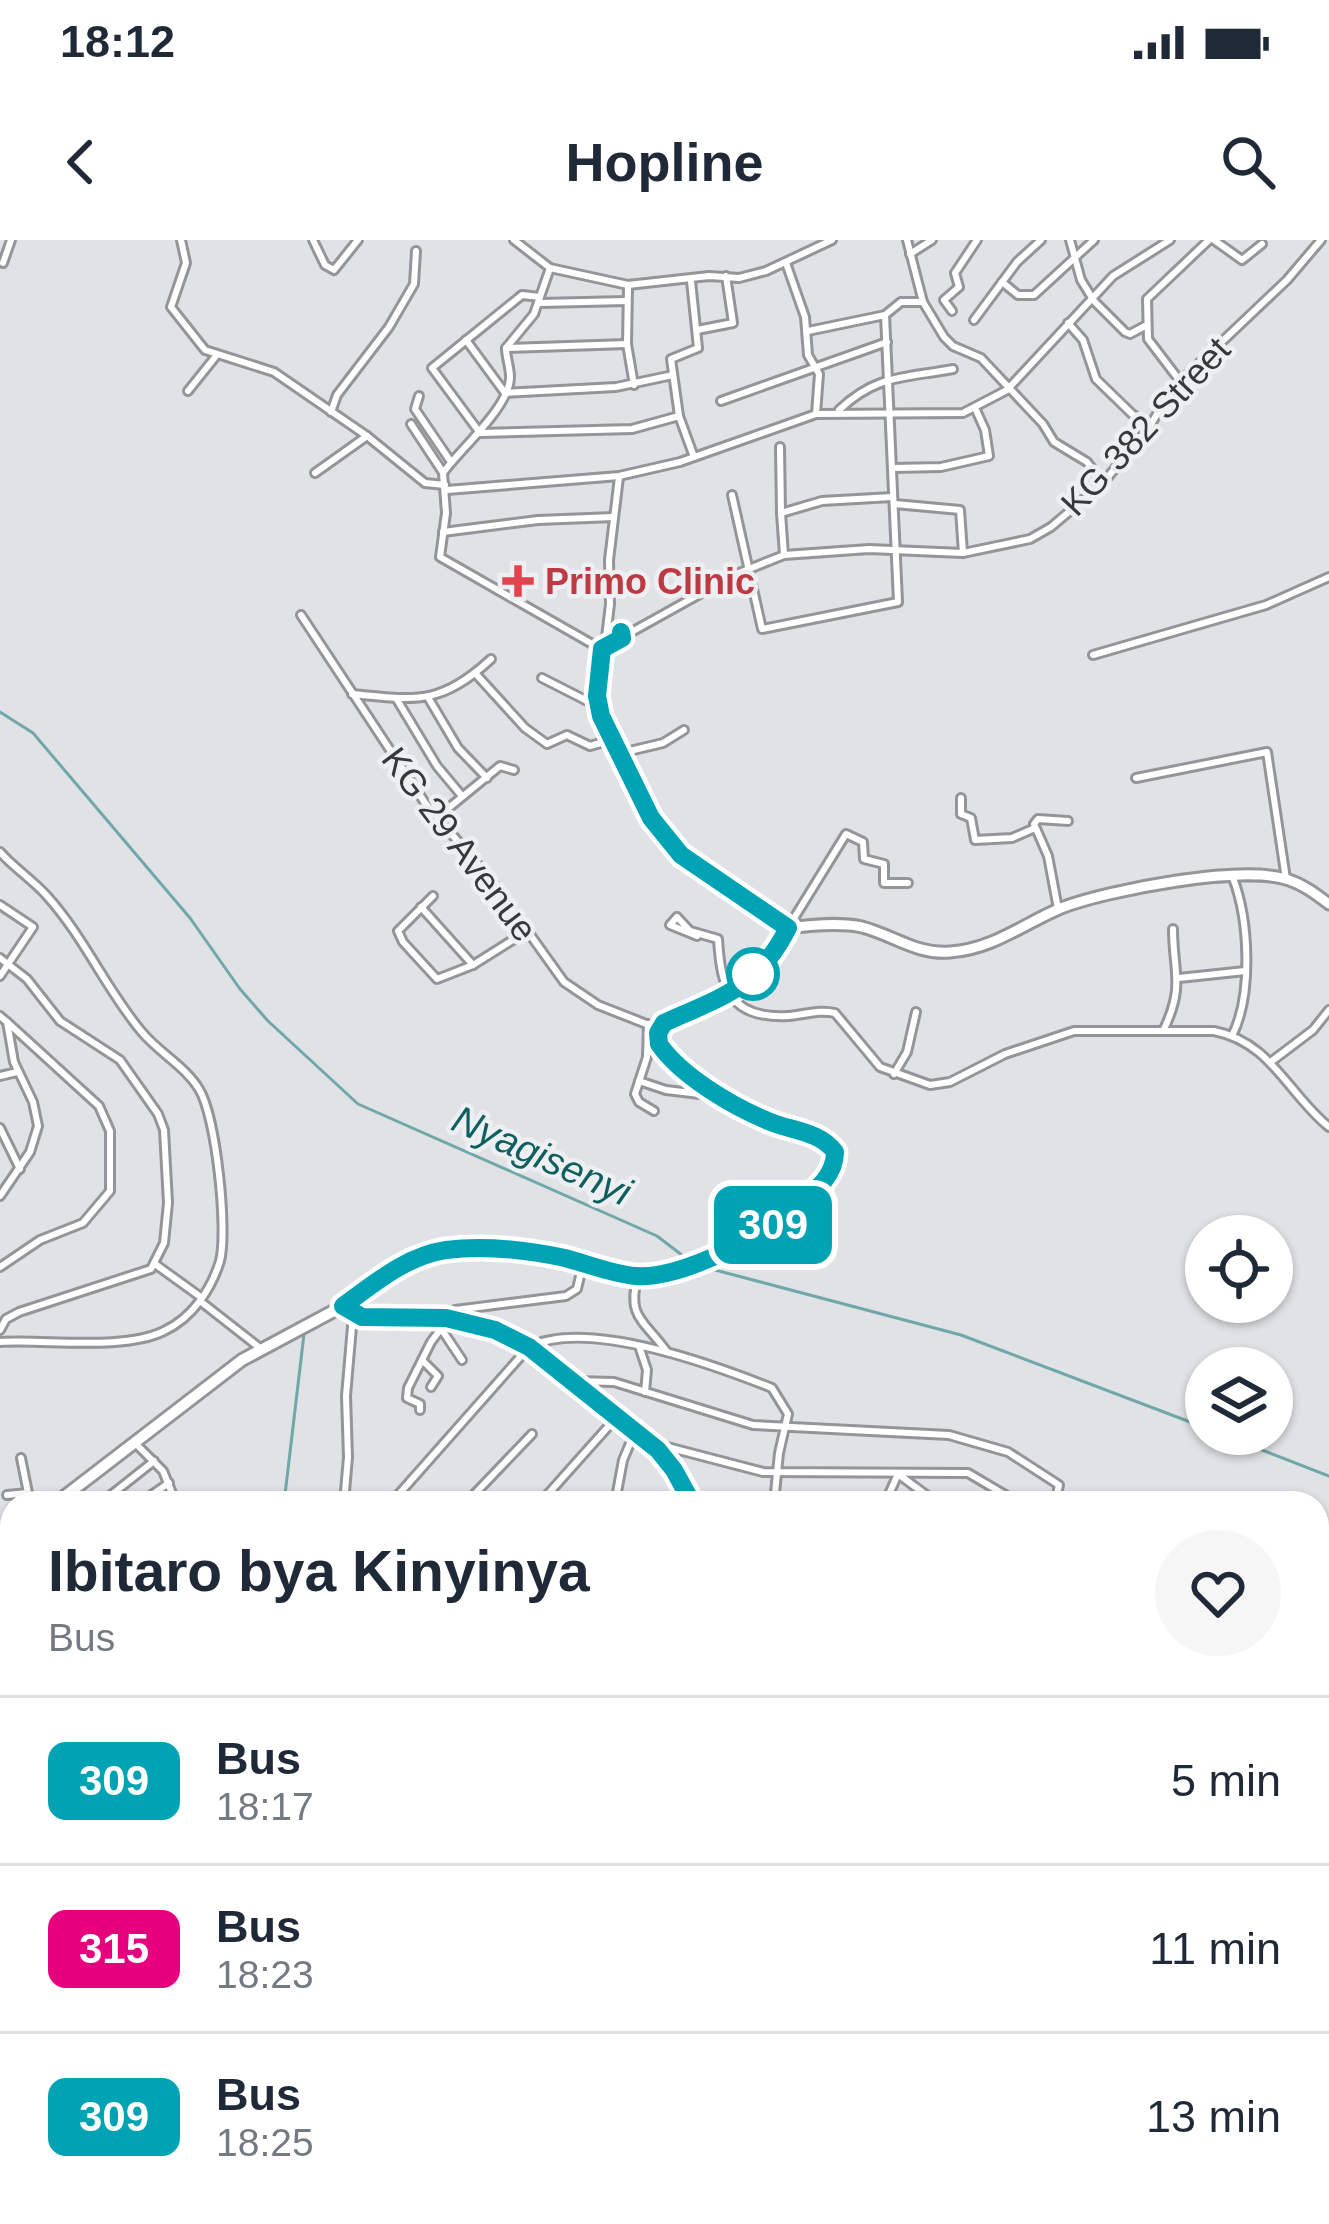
<!DOCTYPE html>
<html lang="en">
<head>
<meta charset="utf-8">
<style>
	body { margin:0; font-family:Arial,sans-serif; background:#f6f6f7; color:#1f2937; height:100vh; display:flex; flex-direction:column; font-size:45px; white-space:nowrap }
	* { box-sizing:border-box; margin:0 }
	p { font-size:39px; color:#747a83 }
	.icon { flex:none; width:66px; height:66px; fill:none; stroke:currentColor; stroke-width:2; stroke-linecap:round; stroke-linejoin:round }
	.map { position:relative; flex:1; overflow:hidden }
	.side { position:absolute; left:0px; top:1251px; width:1329px; height:735px; display:flex; flex-direction:column; background:#fff; border-radius:36px 36px 0 0; box-shadow:0 3px 9px #0004 }
	.side>* { flex:none }
	.badge { padding:0 24px; border-radius:18px; font-size:42px; line-height:78px }
	.buttons { position:absolute; left:1185px; top:975px; display:grid; gap:24px }
	.buttons a { display:grid; place-items:center; width:108px; height:108px; border-radius:50%; background:#fff; box-shadow:0 3px 9px #0004; font-size:60px }
	.map>.badge { position:absolute; translate:-50% -50%; box-shadow:0 0 0 6px #fff }
	.round { display:grid; place-items:center; flex:none; width:126px; height:126px; border-radius:63px; background:#f6f6f7 }
	.overview { display:flex; align-items:center; justify-content:space-between; height:204px; padding:0 48px }
	h1 { font-size:57px; font-weight:700; line-height:90px }
	ul { padding:0; list-style:none }
	li { display:flex; align-items:center; gap:36px; height:168px; padding:0 48px; border-top:3px solid #e0e1e3 }
	li div { flex:1 }
	li b { display:block; font-size:45px }
	li em { font-style:normal }
	li .badge { min-width:132px; font-weight:700; text-align:center }
	.status { display:flex; justify-content:space-between; align-items:center; height:84px; padding:0 60px; background:#fff; direction:ltr }
	.status svg { height:33px; fill:currentColor }
	header { display:flex; justify-content:space-between; align-items:center; height:156px; padding:0 48px; background:#fff; font-size:54px; font-weight:700 }
	.map>svg:first-child { display:block }
	.lines { fill:none; stroke-linecap:round; stroke-linejoin:round }
	.stream { stroke:#70a8aa; stroke-width:3 }
	.minor-casing { stroke:#939598; stroke-width:12 }
	.tertiary-casing { stroke:#939598; stroke-width:15 }
	.secondary-casing { stroke:#939598; stroke-width:16 }
	.minor { stroke:#fff; stroke-width:6 }
	.tertiary { stroke:#fff; stroke-width:9 }
	.secondary { stroke:#fff; stroke-width:10 }
	.line-casing { stroke:#fff; stroke-width:27 }
	.line { stroke:#00a3b4; stroke-width:18 }
	.health-dot { fill:#e0444e; stroke:#edeff2; stroke-width:4.5 }
	.stop-dot { fill:#fff; stroke:#00a3b4; stroke-width:6 }
	.labels { text-anchor:middle; stroke-width:9; stroke-linejoin:round; paint-order:stroke }
	.street-label { font-size:36px; fill:#373839; stroke:#edeff2 }
	.health-label { font-size:36px; font-weight:bold; fill:#be3a42; stroke:#edeff2; text-anchor:start }
	.water-label { font-size:39px; font-style:italic; fill:#0f5f61; stroke:#edeff2 }
</style>
</head>
<body>
<div class="status"><b>18:12</b><svg viewBox="0 0 49 12"><path d="M0 12V9h3v3zM5 12V6h3v6zM10 12V3h3v9zM15 12V0h3v12zM26 1h20v11H26zM47 4h2v5h-2z"/></svg></div>
<header><svg class="icon" aria-label="back" viewBox="0 0 24 24"><path d="M15 5l-7 7 7 7"/></svg>Hopline<svg class="icon" aria-label="search" viewBox="0 0 24 24"><circle cx="10" cy="10" r="6"/><path d="M15 15l6 6"/></svg></header>
<div class="map">
<svg width="1329" height="1984" viewBox="0 0 1329 1984">
	<rect width="100%" height="100%" fill="#e0e2e5"/>
	<g class="lines">
		<g class="stream">
			<path d="M 0,472 L 33,493 L 190,678 L 240,749 L 268,781 L 358,864 L 657,996 L 691,1022"/>
			<path d="M 700,1026 L 961,1095 L 1206,1188"/>
			<path d="M 1221,1194 L 1329,1236"/>
			<path d="M 284,1263 L 304,1094"/>
		</g>
		<g class="minor-casing">
			<g id="minor">
				<path d="M 181,0 L 186,23 L 171,67 L 205,110 L 274,132 L 367,196 L 425,243 L 445,245"/>
				<path d="M 313,0 L 325,25 L 334,30 L 358,0"/>
				<path d="M 514,0 L 550,28 L 534,74 L 506,108 C 506,118 510,127 510,137 C 510,167 460,209 443,233 L 446,273 L 440,317 L 601,409"/>
				<path d="M 907,0 L 923,62 L 944,97 L 953,106 L 981,118 L 1043,184 L 1054,202 L 1087,222 L 1103,243"/>
				<path d="M 1070,0 L 1081,40 L 1094,61 L 1125,92 L 1130,94 L 1145,86"/>
				<path d="M 1214,0 L 1242,20 L 1262,4"/>
				<path d="M 910,14 L 932,0"/>
				<path d="M 3,23 L 11,0"/>
				<path d="M 786,23 L 805,77 L 808,115 L 819,134 L 816,174"/>
				<path d="M 550,28 L 628,45 L 709,36 L 739,38 L 766,31 L 832,0"/>
				<path d="M 691,41 L 698,108 L 671,119 L 679,176 L 694,217"/>
				<path d="M 1002,42 L 1018,55 L 1034,55 L 1094,0"/>
				<path d="M 628,47 L 627,104 L 634,145"/>
				<path d="M 540,57 L 522,55 L 432,128 L 480,193 L 632,189 L 679,176"/>
				<path d="M 540,63 L 627,61"/>
				<path d="M 952,71 L 944,60 L 959,47 L 955,33 L 977,0"/>
				<path d="M 974,80 L 1017,22 L 1041,0"/>
				<path d="M 1068,83 L 1083,100 L 1096,139 L 1132,174 L 1150,186"/>
				<path d="M 697,90 L 733,83 L 726,36"/>
				<path d="M 808,91 L 885,75 L 901,62 L 923,62"/>
				<path d="M 466,100 L 505,153 L 616,147 L 673,135"/>
				<path d="M 506,108 L 627,104"/>
				<path d="M 1180,141 L 1148,99 L 1147,59 L 1209,0"/>
				<path d="M 188,151 L 216,116"/>
				<path d="M 419,156 L 415,169 L 451,222"/>
				<path d="M 721,161 L 887,102"/>
				<path d="M 839,170 C 877,134 905,138 953,129"/>
				<path d="M 331,172 L 337,155 L 389,87 L 414,44 L 416,11"/>
				<path d="M 411,184 L 442,231"/>
				<path d="M 780,207 L 781,273"/>
				<path d="M 893,228 L 941,227 L 989,216 L 985,190 L 976,170"/>
				<path d="M 315,233 L 367,196"/>
				<path d="M 447,250 L 619,236 L 680,222 L 816,174 L 963,173 L 1007,150 L 1113,36 L 1170,0"/>
				<path d="M 732,255 L 762,389 L 898,362 L 885,75"/>
				<path d="M 895,264 L 960,270 L 963,313"/>
				<path d="M 443,292 L 538,280 L 614,277"/>
				<path d="M 784,315 L 781,273 L 822,261 L 892,257"/>
				<path d="M 301,375 L 425,563 L 491,640 L 564,742 L 598,765 L 659,789"/>
				<path d="M 605,406 L 610,364 L 609,320 L 619,237"/>
				<path d="M 601,409 L 734,335 L 784,315 L 869,309 L 963,313 L 1030,299 L 1051,287 L 1103,243 L 1150,186 L 1171,150 L 1287,40 L 1321,0"/>
				<path d="M 601,409 L 597,456 L 601,476 L 651,578 L 681,615 L 788,688 L 846,594 L 863,602 L 864,619 L 884,624 L 884,643 L 908,643"/>
				<path d="M 1093,415 L 1266,365 L 1329,337"/>
				<path d="M 475,433 L 525,488 L 547,504 L 567,495 L 590,506 L 611,500"/>
				<path d="M 542,438 L 597,466"/>
				<path d="M 352,454 C 416,460 440,466 491,419"/>
				<path d="M 396,458 L 437,526 L 462,556"/>
				<path d="M 429,459 L 458,508 L 487,538"/>
				<path d="M 617,514 L 663,503 L 684,490"/>
				<path d="M 1136,538 L 1267,512 L 1286,639"/>
				<path d="M 961,558 L 961,574 L 971,578 L 975,600 L 1012,598 L 1035,588"/>
				<path d="M 440,575 L 500,526 L 514,530"/>
				<path d="M 0,612 C 14,628 33,640 47,656 C 84,697 106,749 141,791 C 159,813 185,826 199,849 C 216,876 228,990 220,1021 C 211,1050 192,1078 164,1091 C 123,1111 46,1099 0,1102"/>
				<path d="M 433,656 L 398,691 L 403,702 L 437,739 L 473,725 L 527,691"/>
				<path d="M 0,665 L 33,687 L 0,736"/>
				<path d="M 421,667 L 473,725"/>
				<path d="M 1058,669 L 1048,616 L 1034,584 L 1038,579 L 1068,581"/>
				<path d="M 697,696 L 670,685 L 677,677 L 690,691 L 718,699 C 721,749 730,779 788,776 C 805,775 818,769 835,773 L 880,827 L 930,845 L 950,842 L 1005,814 L 1074,791 L 1214,791 C 1271,802 1288,854 1329,887"/>
				<path d="M 0,718 L 27,739 L 60,781 L 120,820 L 158,874 L 164,890 L 168,963 L 164,1003 L 151,1029 L 19,1072 L 6,1079 L 0,1090"/>
				<path d="M 1179,738 L 1245,731"/>
				<path d="M 0,776 L 7,782 L 14,822 L 33,862 L 38,886 L 30,912 L 0,956"/>
				<path d="M 648,784 L 647,817 L 635,854 L 639,862 L 654,871"/>
				<path d="M 1164,789 C 1185,745 1173,731 1173,689"/>
				<path d="M 1232,796 C 1253,754 1249,680 1233,638"/>
				<path d="M 1272,821 L 1313,790 L 1329,770"/>
				<path d="M 894,834 L 907,812 L 916,772"/>
				<path d="M 0,836 L 17,832"/>
				<path d="M 639,841 L 666,850 L 717,856"/>
				<path d="M 0,888 L 20,929"/>
				<path d="M 155,1024 L 202,1058"/>
				<path d="M 0,1027 L 40,1000 L 83,983 L 110,951 L 110,891 L 99,866 L 7,782"/>
				<path d="M 638,1036 C 626,1077 644,1080 667,1112"/>
				<path d="M 200,1061 L 260,1108"/>
				<path d="M 440,1087 L 462,1120"/>
				<path d="M 639,1106 L 647,1130 L 645,1152"/>
				<path d="M 422,1120 L 438,1136 L 431,1147"/>
				<path d="M 574,1141 L 614,1142 L 753,1185 L 949,1195 L 1008,1212 L 1059,1245 L 1055,1263"/>
				<path d="M 420,1170 L 420,1164 L 407,1158 L 408,1148 L 431,1102 L 455,1070 L 566,1056 L 577,1049 L 583,1023"/>
				<path d="M 135,1203 L 163,1231 L 176,1263"/>
				<path d="M 652,1203 L 763,1232 L 968,1233 L 1019,1263"/>
				<path d="M 21,1218 L 30,1263"/>
				<path d="M 7,1255 L 28,1253"/>
				<path d="M 692,1256 L 712,1263"/>
				<path d="M 101,1263 L 154,1221"/>
				<path d="M 140,1263 L 169,1243"/>
				<path d="M 344,1263 L 348,1217 L 346,1156 L 353,1075"/>
				<path d="M 391,1263 L 529,1107 C 587,1078 714,1125 772,1148 L 788,1174 L 779,1213 L 774,1263"/>
				<path d="M 466,1263 L 532,1194"/>
				<path d="M 540,1263 L 615,1179"/>
				<path d="M 615,1263 L 623,1220 L 634,1194"/>
				<path d="M 885,1263 L 898,1234 L 937,1263"/>
				<path d="M 0,1353 L 12,1364"/>
				<path d="M 0,1451 L 12,1455"/>
				<path d="M 1317,1455 L 1329,1460"/>
				<path d="M 1317,1488 L 1329,1497"/>
				<path d="M 0,1542 L 5,1586 L 0,1601"/>
				<path d="M 1317,1544 L 1329,1554"/>
				<path d="M 1317,1618 L 1329,1627"/>
				<path d="M 1317,1663 L 1329,1673"/>
				<path d="M 0,1679 L 6,1681 L 12,1718"/>
				<path d="M 1317,1698 L 1329,1708"/>
				<path d="M 1317,1734 L 1329,1745"/>
				<path d="M 0,1779 L 12,1775"/>
				<path d="M 1317,1818 L 1329,1814"/>
				<path d="M 0,1856 L 12,1847"/>
				<path d="M 0,1862 L 12,1864"/>
				<path d="M 769,1974 L 777,1984"/>
				<path d="M 884,1974 L 896,1984"/>
				<path d="M 953,1974 L 965,1984"/>
				<path d="M 1025,1974 L 1038,1984"/>
				<path d="M 1204,1974 L 1237,1984"/>
				<path d="M 1286,1974 L 1291,1984"/>
				<path d="M 150,1984 L 154,1974"/>
				<path d="M 873,1984 L 879,1974"/>
				<path d="M 1094,1984 L 1100,1974"/>
				<path d="M 1189,1984 L 1198,1974"/>
			</g>
		</g>
		<g class="tertiary-casing">
			<g id="tertiary">
				<path d="M 343,1066 C 375,1042 406,1016 447,1010 C 485,1005 529,1010 566,1019 C 590,1025 614,1035 638,1036 C 681,1038 764,994 796,966 C 814,950 839,935 833,909 C 818,892 793,890 772,882 C 743,871 668,828 658,798 L 664,783 C 724,756 754,751 788,688 C 811,685 839,682 862,687 C 893,695 917,715 950,712 C 993,709 1023,684 1061,668 C 1107,650 1244,624 1289,640 C 1304,645 1317,655 1329,664"/>
				<path d="M 200,1974 L 217,1980 L 252,1974"/>
				<path d="M 370,1974 L 380,1981"/>
				<path d="M 829,1974 L 840,1984"/>
			</g>
		</g>
		<g class="secondary-casing">
			<g id="secondary">
				<path d="M 56,1263 L 242,1120 L 343,1066 L 362,1077 L 446,1078 L 495,1090 L 529,1107 L 658,1211 L 674,1230 L 692,1263"/>
				<path d="M 0,1295 L 12,1292"/>
				<path d="M 1317,1901 L 1329,1916"/>
				<path d="M 0,1946 L 12,1957"/>
				<path d="M 27,1974 L 35,1984"/>
			</g>
		</g>
		<use href="#minor" class="minor"/>
		<use href="#tertiary" class="tertiary"/>
		<use href="#secondary" class="secondary"/>
	</g>
	<g class="lines">
		<g class="line-casing">
			<path id="line" d="M 621,392 L 622,398 L 602,409 L 597,456 L 601,476 L 651,578 L 681,615 L 788,688 C 757,749 721,757 664,783 L 658,793 L 659,804 C 681,836 732,866 768,881 C 791,891 820,891 835,912 C 835,938 812,953 793,969 C 761,997 681,1039 636,1036 C 612,1034 588,1024 565,1018 C 527,1010 485,1005 446,1010 C 406,1016 375,1043 343,1066 L 362,1077 L 446,1078 L 495,1090 L 529,1107 L 658,1210 L 674,1230 L 692,1263"/>
		</g>
		<use href="#line" class="line"/>
	</g>
	<path class="health-dot" d="M512 323h12v12h12v12h-12v12h-12v-12h-12v-12h12z"/>
	<circle class="stop-dot" cx="753" cy="734" r="24"/>
	<g class="labels">
		<g class="street-label">
			<text transform="translate(1145 186) rotate(-47)" y="13">KG 382 Street</text>
			<text transform="translate(460 604) rotate(53)" y="13">KG 29 Avenue</text>
		</g>
		<g class="health-label">
			<text x="545" y="354">Primo Clinic</text>
		</g>
		<g class="water-label">
			<text transform="translate(542 915) rotate(24)" y="14">Nyagisenyi</text>
		</g>
	</g>
</svg>
<div class="buttons">
<a><svg class="icon" aria-label="locate" viewBox="0 0 24 24"><circle cx="12" cy="12" r="6"/><path d="M12 2v4M12 18v4M2 12h4M18 12h4"/></svg></a>
<a><svg class="icon" aria-label="layers" viewBox="0 0 24 24"><path d="M12 4l9 5-9 5-9-5zM3 14l9 5 9-5"/></svg></a>
</div>
<b class="badge" style="left:773px;top:985px;background:#00a3b4;color:#fff">309</b>
<section class="side">
<div class="overview"><div><h1>Ibitaro bya Kinyinya</h1><p>Bus</p></div><a class="round"><svg class="icon" aria-label="heart" viewBox="0 0 24 24"><path d="M12 20l-8-8c-3-5 5-10 8-4 3-6 11-1 8 4z"/></svg></a></div>
<ul>
<li><span class="badge" style="background:#00a3b4;color:#fff">309</span><div><b>Bus</b><p>18:17</p></div><em>5 min</em></li>
<li><span class="badge" style="background:#e6007e;color:#fff">315</span><div><b>Bus</b><p>18:23</p></div><em>11 min</em></li>
<li><span class="badge" style="background:#00a3b4;color:#fff">309</span><div><b>Bus</b><p>18:25</p></div><em>13 min</em></li>
</ul>
</section>
</div>
</body>
</html>
